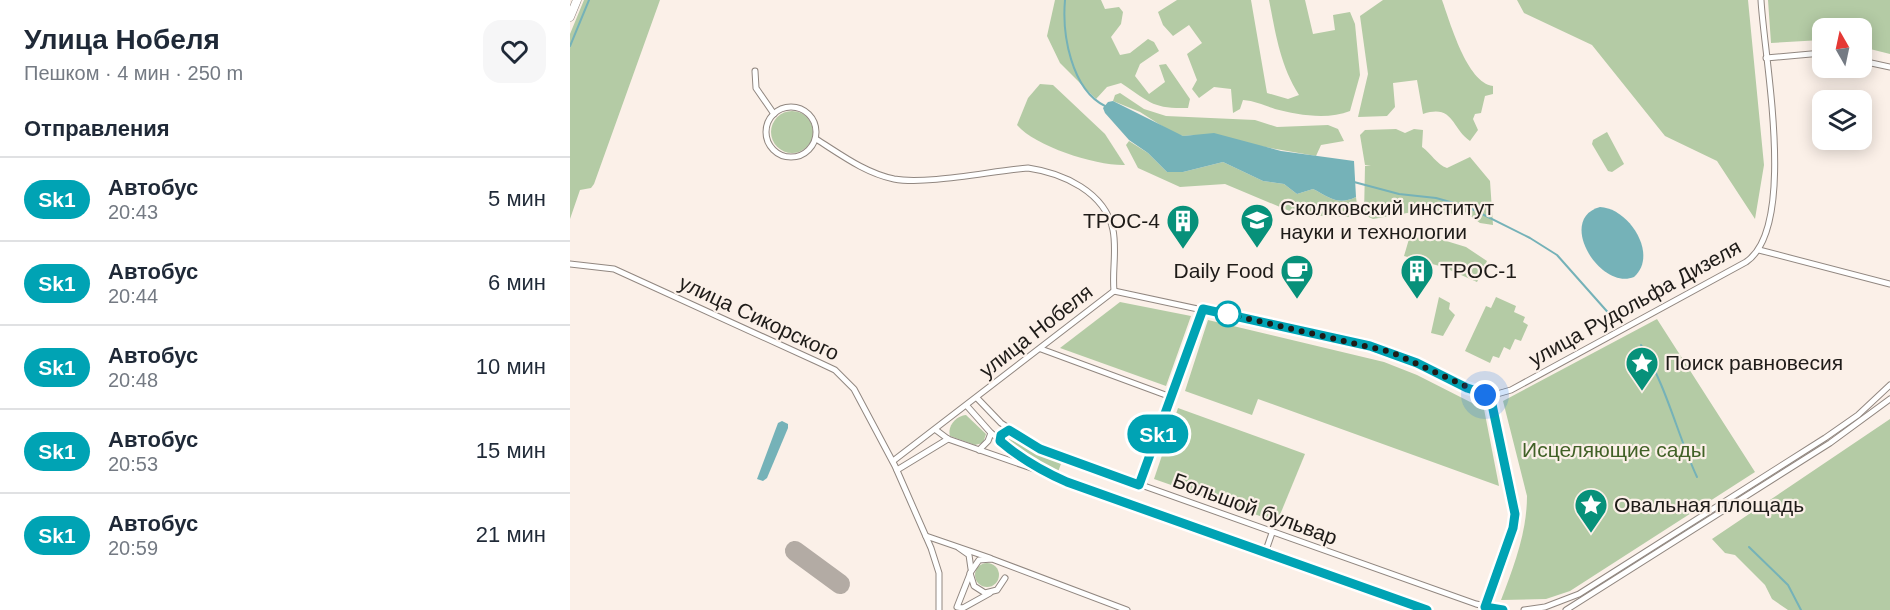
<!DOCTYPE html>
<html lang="ru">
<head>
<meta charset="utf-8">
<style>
	body { margin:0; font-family:Arial,sans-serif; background:#f6f6f7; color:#1f2937; height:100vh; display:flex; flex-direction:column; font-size:22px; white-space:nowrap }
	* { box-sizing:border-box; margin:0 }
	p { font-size:20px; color:#747a83 }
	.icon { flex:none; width:33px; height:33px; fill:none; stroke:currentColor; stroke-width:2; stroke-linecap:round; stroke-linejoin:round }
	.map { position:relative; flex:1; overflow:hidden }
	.side { display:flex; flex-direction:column; background:#fff; width:570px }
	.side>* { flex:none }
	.badge { padding:0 12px; border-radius:20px; font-size:21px; line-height:39px }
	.needle { width:39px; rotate:351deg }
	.buttons { position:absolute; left:1242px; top:18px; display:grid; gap:12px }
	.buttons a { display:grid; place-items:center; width:60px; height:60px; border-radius:12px; background:#fff; box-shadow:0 3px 15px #0003; font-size:30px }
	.you { position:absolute; width:30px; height:30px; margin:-15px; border:4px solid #fff; border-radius:50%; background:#1a73e8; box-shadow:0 0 0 9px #1a73e833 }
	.map>.badge { position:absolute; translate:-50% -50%; box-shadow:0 0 0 3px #fff }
	h2 { padding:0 24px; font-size:22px; line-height:54px }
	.round { display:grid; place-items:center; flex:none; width:63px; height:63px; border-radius:18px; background:#f6f6f7 }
	.headline { display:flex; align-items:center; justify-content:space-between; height:102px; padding:0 24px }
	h1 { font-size:28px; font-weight:600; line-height:45px }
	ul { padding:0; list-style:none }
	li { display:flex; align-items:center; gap:18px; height:84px; padding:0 24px; border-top:2px solid #e0e1e3 }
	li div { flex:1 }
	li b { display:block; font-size:22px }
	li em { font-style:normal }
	li .badge { min-width:66px; font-weight:700; text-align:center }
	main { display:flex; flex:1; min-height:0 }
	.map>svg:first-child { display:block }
	.green { fill:#b4cba5 }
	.water { fill:#75b2b8 }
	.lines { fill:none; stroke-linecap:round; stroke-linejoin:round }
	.stream { stroke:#75b2b8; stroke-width:2 }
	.taxiway { stroke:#b3aba4; stroke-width:20 }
	.street-casing { stroke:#918780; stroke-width:7 }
	.secondary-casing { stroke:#918780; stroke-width:9 }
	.street { stroke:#fff; stroke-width:5 }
	.secondary { stroke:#fff; stroke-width:8 }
	.line-casing { stroke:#fff; stroke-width:14 }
	.line { stroke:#00a3b4; stroke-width:9 }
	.walk { stroke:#1e1b18; stroke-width:6; stroke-dasharray:0 10.8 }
	.stop-dot { fill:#fff; stroke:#00a3b4; stroke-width:3 }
	.labels { text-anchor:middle; stroke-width:4.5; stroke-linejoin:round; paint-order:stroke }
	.poi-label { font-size:21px; fill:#1e1b18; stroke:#fbf0e8; text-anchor:start }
	.street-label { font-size:21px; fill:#1e1b18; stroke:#fbf0e8 }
	.park-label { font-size:21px; fill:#416127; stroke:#fbf0e8 }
</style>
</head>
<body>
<main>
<section class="side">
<div class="headline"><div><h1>Улица Нобеля</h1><p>Пешком · 4 мин · 250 m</p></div><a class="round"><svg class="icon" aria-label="heart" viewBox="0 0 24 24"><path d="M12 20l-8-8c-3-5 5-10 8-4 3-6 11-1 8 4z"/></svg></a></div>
<h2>Отправления</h2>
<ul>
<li><span class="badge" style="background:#00a3b4;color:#fff">Sk1</span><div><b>Автобус</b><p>20:43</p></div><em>5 мин</em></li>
<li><span class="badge" style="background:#00a3b4;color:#fff">Sk1</span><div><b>Автобус</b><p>20:44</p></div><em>6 мин</em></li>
<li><span class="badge" style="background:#00a3b4;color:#fff">Sk1</span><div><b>Автобус</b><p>20:48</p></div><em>10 мин</em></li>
<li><span class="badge" style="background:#00a3b4;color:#fff">Sk1</span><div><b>Автобус</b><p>20:53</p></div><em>15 мин</em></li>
<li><span class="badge" style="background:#00a3b4;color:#fff">Sk1</span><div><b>Автобус</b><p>20:59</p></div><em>21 мин</em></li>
</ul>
</section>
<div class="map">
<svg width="1320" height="610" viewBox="0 0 1320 610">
	<rect width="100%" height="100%" fill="#fbf0e8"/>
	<g class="green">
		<path d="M 14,0 L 90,0 L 24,184 L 21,188 L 10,190 L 0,219 L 0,34 Z"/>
		<path d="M 485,0 L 531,0 L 535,9 L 549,7 L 553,12 L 551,24 L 541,37 L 550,55 L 560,53 L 578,39 L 584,42 L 589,51 L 570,64 L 565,76 L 579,94 L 595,82 L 589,65 L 596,64 L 620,99 L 618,108 C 582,109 580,102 551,83 L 537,87 L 526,99 L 490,63 L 477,36 Z"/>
		<path d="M 607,0 L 681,0 L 697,93 L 718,99 L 729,95 C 710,65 706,35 699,0 L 735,0 L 743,34 L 765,30 L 763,15 L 780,12 L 785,24 L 790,75 L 780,111 C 758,120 727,115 705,109 C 693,105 685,101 673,100 L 670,109 L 663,113 L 661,89 L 644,87 L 629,98 L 622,89 L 627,80 L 617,54 L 632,43 L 619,25 L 603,36 L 593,25 L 588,12 Z"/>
		<path d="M 813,0 L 872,0 C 880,22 897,83 923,86 L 923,94 L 915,96 L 911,113 L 905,114 L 903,119 L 908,130 L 900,141 C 881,128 884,104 853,114 L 847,80 L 823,83 L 825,107 L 817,116 L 788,117 L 798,74 L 790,16 Z"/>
		<path d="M 947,0 L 1178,0 L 1194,165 L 1185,219 L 1147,161 L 1095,136 L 1022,45 L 954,13 Z"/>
		<path d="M 1198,0 L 1320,0 L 1320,54 L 1292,47 L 1292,28 L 1252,28 L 1252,40 L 1201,43 Z"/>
		<path d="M 470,84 L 483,85 L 535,134 L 555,165 C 527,166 466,147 447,125 L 458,98 Z"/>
		<path d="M 550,93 L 574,109 L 596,116 L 685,120 L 707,127 L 758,125 L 768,129 L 774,141 L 751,145 L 746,156 L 626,135 L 613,136 L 603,133 L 570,112 L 543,101 L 545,95 Z"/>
		<circle cx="222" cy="132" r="21"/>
		<path d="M 826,129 L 835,133 L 844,129 L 853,130 L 852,147 C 861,153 867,165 877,168 L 900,157 L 920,181 L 923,225 L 910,223 L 895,212 L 877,214 L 860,209 L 803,219 L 794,215 L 795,166 L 801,166 L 795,165 L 790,135 L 795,130 Z"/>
		<path d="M 1037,132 L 1054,164 L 1042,172 L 1038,171 L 1022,144 L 1023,140 Z"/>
		<path d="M 559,141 L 578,153 L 597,172 L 613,172 L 653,162 L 693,181 L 714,184 L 727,194 L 743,189 C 759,197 768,206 786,197 L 787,205 L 781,217 L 729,215 L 655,184 L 610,187 L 568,168 L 556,145 Z"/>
		<path d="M 860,236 L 896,247 L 917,261 L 907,282 L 873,267 L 834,256 L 839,239 Z"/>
		<path d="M 869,297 L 880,303 L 879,309 L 885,315 L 873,336 L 861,333 Z"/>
		<path d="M 926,297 L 946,306 L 944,312 L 955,317 L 953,322 L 958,325 L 951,341 L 945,339 L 940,350 L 934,347 L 929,358 L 923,356 L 920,363 L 895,351 L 916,306 L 921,308 Z"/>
		<path d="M 550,302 L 621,316 L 596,386 L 490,348 Z"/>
		<path d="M 1087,319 L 1185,472 L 1000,591 L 976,599 L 931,600 C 944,566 957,532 957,496 L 933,401 Z"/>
		<path d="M 638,320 L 814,362 L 847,375 L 914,409 L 929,486 L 688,399 L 682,415 L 615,391 Z"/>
		<path d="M 608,408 L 735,454 L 707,522 L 584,479 Z"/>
		<path d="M 396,415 L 416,434 L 413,443 L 405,445 L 380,436 C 377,426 386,416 396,415 Z"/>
		<path d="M 1320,419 L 1320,610 L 1218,610 L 1202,599 L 1195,585 L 1165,555 L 1155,553 L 1142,539 Z"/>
		<path d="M 439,439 L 492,461 L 488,472 L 496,477 L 477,469 L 438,443 Z"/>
		<circle cx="417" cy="575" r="12"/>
	</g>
	<g class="water">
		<path d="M 543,101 L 613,136 L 644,133 L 711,151 L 784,161 L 786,197 C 768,206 759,197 743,189 L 727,194 L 714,184 L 693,181 L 653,162 L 613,172 L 597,172 L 578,153 L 559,140 L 535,113 L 533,108 L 538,102 Z"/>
		<path d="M 1030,207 C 1059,208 1089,255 1064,277 C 1030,291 986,219 1030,207 Z"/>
		<path d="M 212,421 L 218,424 L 218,428 L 197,478 L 193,481 L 187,479 L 208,423 Z"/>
	</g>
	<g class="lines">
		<g class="stream">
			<path d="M 495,0 C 492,34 501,89 535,106"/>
			<path d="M 0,46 L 19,0"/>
			<path d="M 784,182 L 829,194 L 866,198 L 898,207 L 960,238 L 987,255 L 1042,317"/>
			<path d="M 1071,345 C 1097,387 1107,434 1127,477"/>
			<path d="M 1179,547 L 1218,585 L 1231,610"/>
		</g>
		<path class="taxiway" d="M 225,551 L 270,584"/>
		<g class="street-casing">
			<g id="street">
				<path d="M 1196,58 L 1252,53"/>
				<path d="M 1292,61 L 1320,67"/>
				<path d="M 185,71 L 186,88 L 204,114"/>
				<circle cx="221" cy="132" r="25"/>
				<path d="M 246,139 C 270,154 295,173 324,179 C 357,185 421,171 458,168 C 493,173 535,192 543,230 C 547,250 542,271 544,291"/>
				<path d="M 1189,250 L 1320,284"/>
				<path d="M 0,264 L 44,269 L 248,362 L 265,370 L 284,389 L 325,466 L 361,548 L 369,573 L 369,610"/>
				<path d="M 544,291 L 800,346 L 847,363 L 909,393 L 927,394 L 941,390 L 1176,262 C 1228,227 1194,57 1191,0"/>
				<path d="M 471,349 L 601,397"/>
				<path d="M 407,398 L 431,423 L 470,449 L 906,604 L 933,610"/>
				<path d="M 397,406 L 421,433 L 471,471 L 857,610"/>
				<path d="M 366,430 L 378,439 L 467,470"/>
				<path d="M 409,450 L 418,441 L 421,433"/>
				<path d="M 323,461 L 544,291"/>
				<path d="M 327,470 L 378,439"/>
				<path d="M 569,485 L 633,309"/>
				<path d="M 356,536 L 420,558"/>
				<path d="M 389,548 L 399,555 L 401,569"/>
				<path d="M 695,553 L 702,533"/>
				<path d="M 400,574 L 387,607 L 393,608 L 420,593"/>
				<path d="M 435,578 L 427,590 L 415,593 L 404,586 L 400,573 L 409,560 L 422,559 L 557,610"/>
				<path d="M 915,608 L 943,528 L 945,514 L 920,395"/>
				<path d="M 954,610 L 975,607 L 1009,594 L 1255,438 L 1288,415 L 1320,385"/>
				<path d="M 996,610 L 1260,443 L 1320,399"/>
			</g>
		</g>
		<g class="secondary-casing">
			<path id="secondary" d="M 0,17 L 7,0"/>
		</g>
		<use href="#street" class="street"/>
		<use href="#secondary" class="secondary"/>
	</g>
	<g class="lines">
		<g class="line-casing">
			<path id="line" d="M 857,610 L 497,482 C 472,471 451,459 430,441 L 431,435 L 439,430 L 470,449 L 569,485 L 633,309 L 800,346 L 847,363 L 897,388 L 920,395 L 945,514 L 943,528 L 915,607 L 933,610"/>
		</g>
		<use href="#line" class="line"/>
		<path class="walk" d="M 658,314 L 821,352 L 915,395"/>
	</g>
	<defs>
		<g id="university-pin" transform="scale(1.725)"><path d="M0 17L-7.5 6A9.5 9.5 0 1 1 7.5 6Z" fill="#07917a" stroke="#fbf0e8"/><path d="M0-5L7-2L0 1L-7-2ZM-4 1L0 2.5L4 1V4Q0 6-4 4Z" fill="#fff"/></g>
		<g id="building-pin" transform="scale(1.725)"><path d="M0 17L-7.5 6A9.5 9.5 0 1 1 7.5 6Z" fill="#07917a" stroke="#fbf0e8"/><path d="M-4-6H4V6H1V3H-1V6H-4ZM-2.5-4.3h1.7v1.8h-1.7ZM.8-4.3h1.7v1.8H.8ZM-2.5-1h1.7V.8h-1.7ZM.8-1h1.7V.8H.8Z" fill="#fff"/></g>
		<g id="cafe-pin" transform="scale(1.725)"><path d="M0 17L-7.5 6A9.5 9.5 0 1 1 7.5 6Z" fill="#07917a" stroke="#fbf0e8"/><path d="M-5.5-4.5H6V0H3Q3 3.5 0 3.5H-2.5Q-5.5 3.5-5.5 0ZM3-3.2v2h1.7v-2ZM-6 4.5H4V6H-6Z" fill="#fff"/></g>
		<g id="sight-pin" transform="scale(1.725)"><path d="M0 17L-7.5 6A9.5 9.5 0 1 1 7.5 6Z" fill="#07917a" stroke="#fbf0e8"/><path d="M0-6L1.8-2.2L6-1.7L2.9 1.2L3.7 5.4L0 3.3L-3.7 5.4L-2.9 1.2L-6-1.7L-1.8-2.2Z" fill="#fff"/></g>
	</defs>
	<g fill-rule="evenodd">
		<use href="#university-pin" x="687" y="220"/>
		<use href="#building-pin" x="613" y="221"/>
		<use href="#cafe-pin" x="727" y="271"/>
		<use href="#building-pin" x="847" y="271"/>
		<use href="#sight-pin" x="1072" y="363"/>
		<use href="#sight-pin" x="1021" y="505"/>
	</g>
	<circle class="stop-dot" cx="658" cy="314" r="12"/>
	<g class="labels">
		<g class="poi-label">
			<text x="710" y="215">Сколковский институт<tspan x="710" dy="24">науки и технологии</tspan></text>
			<text x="590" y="228" text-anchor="end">TPOC-4</text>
			<text x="704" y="278" text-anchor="end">Daily Food</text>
			<text x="870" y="278">TPOC-1</text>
			<text x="1095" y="370">Поиск равновесия</text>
			<text x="1044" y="512">Овальная площадь</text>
		</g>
		<g class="street-label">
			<text transform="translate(1065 303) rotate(-29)" y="7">улица Рудольфа Дизеля</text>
			<text transform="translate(189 318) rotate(25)" y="7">улица Сикорского</text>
			<text transform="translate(466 331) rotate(-38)" y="7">улица Нобеля</text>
			<text transform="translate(685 509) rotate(20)" y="7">Большой бульвар</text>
		</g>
		<g class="park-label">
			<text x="1044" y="457">Исцеляющие сады</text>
		</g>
	</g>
</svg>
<div class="buttons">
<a><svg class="needle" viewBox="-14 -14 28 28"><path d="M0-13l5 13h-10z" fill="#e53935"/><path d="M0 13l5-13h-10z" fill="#747a83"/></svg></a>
<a><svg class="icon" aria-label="layers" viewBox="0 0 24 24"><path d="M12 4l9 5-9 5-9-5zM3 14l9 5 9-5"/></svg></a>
</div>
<div class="you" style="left:915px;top:395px"></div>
<b class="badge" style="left:588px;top:434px;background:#00a3b4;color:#fff">Sk1</b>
</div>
</main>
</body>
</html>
